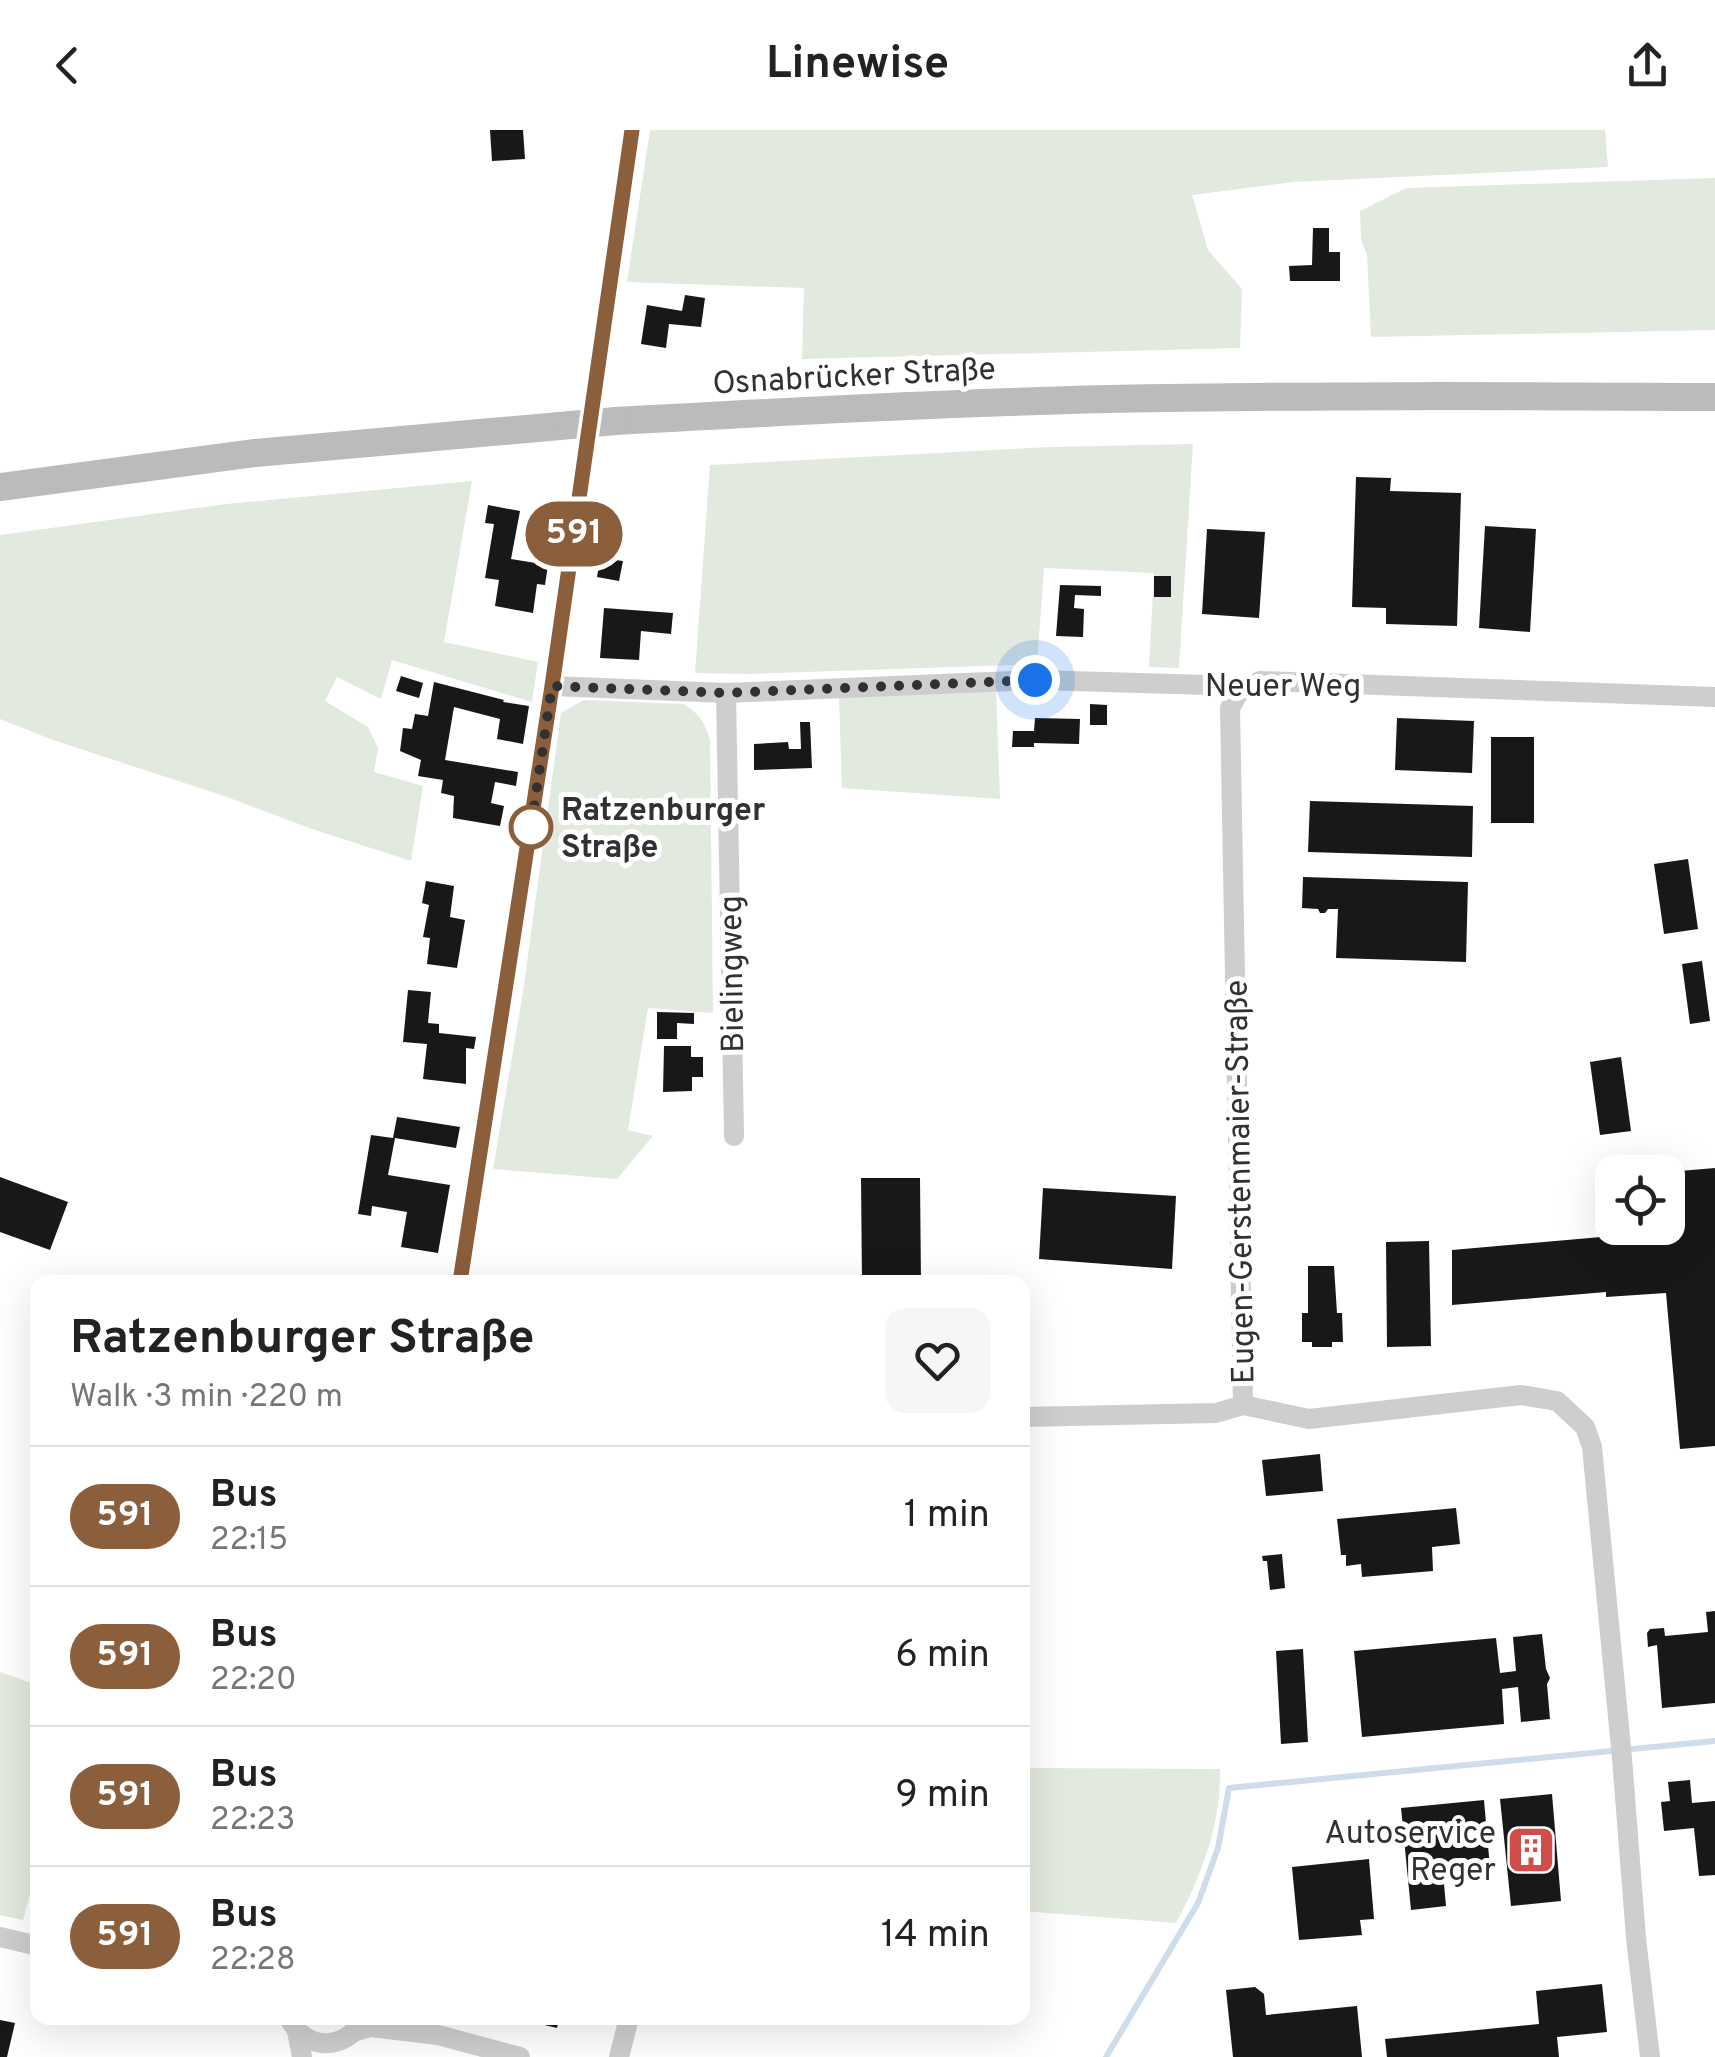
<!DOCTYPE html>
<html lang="en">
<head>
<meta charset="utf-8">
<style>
	body { margin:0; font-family:Overpass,sans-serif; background:#f6f6f6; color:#222; height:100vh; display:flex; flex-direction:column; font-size:38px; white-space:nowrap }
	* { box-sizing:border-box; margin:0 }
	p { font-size:32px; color:#767676 }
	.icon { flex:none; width:55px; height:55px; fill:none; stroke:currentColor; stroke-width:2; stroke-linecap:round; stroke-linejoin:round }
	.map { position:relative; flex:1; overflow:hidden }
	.panel { position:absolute; left:30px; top:1145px; width:1000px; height:750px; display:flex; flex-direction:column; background:#fff; border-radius:20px; box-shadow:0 10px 40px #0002 }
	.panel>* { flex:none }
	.badge { padding:0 20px; border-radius:32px; font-size:35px; line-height:65px }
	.controls { position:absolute; left:1595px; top:1025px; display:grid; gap:20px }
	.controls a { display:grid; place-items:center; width:90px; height:90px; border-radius:20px; background:#fff; box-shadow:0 10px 40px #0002; font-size:50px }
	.you { position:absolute; width:50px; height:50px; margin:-25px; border:8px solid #fff; border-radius:50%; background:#1a73e8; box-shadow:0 0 0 15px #1a73e833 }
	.map>.badge { position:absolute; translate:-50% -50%; box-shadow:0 0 0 5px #fff }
	.round { display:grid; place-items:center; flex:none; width:105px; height:105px; border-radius:20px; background:#f6f6f6 }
	.headline { display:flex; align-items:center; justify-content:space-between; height:170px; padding:0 40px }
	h1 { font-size:48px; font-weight:700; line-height:75px }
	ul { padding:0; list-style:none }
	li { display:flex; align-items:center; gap:30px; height:140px; padding:0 40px; border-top:2px solid #e0e0e0 }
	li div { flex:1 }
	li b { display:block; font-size:38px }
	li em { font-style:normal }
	li .badge { min-width:110px; font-weight:700; text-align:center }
	header { display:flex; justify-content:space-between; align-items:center; height:130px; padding:0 40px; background:#fff; font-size:45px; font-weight:700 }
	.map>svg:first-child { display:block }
	.green { fill:#e2e9de }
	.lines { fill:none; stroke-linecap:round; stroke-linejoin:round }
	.stream { stroke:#cfdce9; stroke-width:6 }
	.building { fill:#181818 }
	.minor { stroke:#cecece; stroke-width:20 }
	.secondary { stroke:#bbb; stroke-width:28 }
	.secondary-bridge { stroke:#bbb; stroke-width:28 }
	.line-casing { stroke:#fff; stroke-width:22 }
	.line { stroke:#8b5e3c; stroke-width:15 }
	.walk { stroke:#313131; stroke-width:10; stroke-dasharray:0 18 }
	.stop-dot { fill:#fff; stroke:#8b5e3c; stroke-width:5 }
	.labels { text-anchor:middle; stroke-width:10; stroke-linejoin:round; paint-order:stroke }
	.street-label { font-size:32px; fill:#313131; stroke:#fff }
	.stop-label { font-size:32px; font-weight:bold; fill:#313131; stroke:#fff; text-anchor:start }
	.poi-label { font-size:32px; fill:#313131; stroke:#fff; text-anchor:end }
</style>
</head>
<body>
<header><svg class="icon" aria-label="back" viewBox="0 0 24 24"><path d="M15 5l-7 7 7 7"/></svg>Linewise<svg class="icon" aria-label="share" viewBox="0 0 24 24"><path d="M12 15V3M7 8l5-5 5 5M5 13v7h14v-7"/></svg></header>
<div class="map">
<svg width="1715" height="1927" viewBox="0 0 1715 1927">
	<rect width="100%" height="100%" fill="#fff"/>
	<g class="green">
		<path d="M 650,0 L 1605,0 L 1608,37 L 1294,52 L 1192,65 L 1208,120 L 1242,159 L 1240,218 L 802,229 L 804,158 L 627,152 Z"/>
		<path d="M 1715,48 L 1715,200 L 1371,207 L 1367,125 L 1361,109 L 1360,81 L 1406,58 Z"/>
		<path d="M 1193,314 L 1179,538 L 1149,537 L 1154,443 L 1044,438 L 1037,534 L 749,544 L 695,543 L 710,335 L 1051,317 Z"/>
		<path d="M 472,351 L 444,512 L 538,532 L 532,572 L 392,530 L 381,569 L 337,547 L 325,571 L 368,597 L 378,618 L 374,642 L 423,656 L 411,731 L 312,699 L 227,667 L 53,610 L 0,589 L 0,405 L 226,374 Z"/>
		<path d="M 996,561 L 1000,669 L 842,658 L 839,567 Z"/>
		<path d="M 584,570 L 683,574 C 699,583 705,592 710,610 L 713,883 L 648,878 L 628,1000 L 653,1006 L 617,1049 L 493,1039 L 523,862 L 561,583 Z"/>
		<path d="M 0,1542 L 37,1555 L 37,1738 L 23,1790 L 0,1785 Z"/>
		<path d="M 1022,1638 L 1220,1639 C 1221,1694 1202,1745 1176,1793 L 1023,1781 Z"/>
	</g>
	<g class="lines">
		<path class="stream" d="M 1106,1927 L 1198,1773 L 1218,1718 L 1229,1658 L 1715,1611"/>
	</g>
	<g class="building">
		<path d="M 490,0 L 523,0 L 525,29 L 492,31 Z"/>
		<path d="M 1313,98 L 1329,98 L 1329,122 L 1340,122 L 1340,151 L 1290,151 L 1289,136 L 1312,135 Z"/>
		<path d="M 685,165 L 705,168 L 701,197 L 669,194 L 666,218 L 641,214 L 647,175 L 682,181 Z"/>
		<path d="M 1356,347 L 1391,348 L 1390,361 L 1461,363 L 1457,496 L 1386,494 L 1386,478 L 1352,477 Z"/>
		<path d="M 488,375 L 520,381 L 511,429 L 548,435 L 545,455 L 537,454 L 533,483 L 495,476 L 499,450 L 485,448 L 494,394 L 485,393 Z"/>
		<path d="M 1485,396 L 1536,399 L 1530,502 L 1479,498 Z"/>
		<path d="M 1207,399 L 1265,402 L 1259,488 L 1202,484 Z"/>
		<path d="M 600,428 L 623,431 L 619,451 L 597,447 Z"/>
		<rect x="1154" y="446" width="17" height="21"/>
		<path d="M 1060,455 L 1101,456 L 1101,466 L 1075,465 L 1074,478 L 1084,479 L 1083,507 L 1056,506 Z"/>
		<path d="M 604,478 L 673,483 L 671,504 L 641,501 L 639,530 L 600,528 Z"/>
		<path d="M 401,546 L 423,553 L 419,568 L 396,561 Z"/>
		<path d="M 434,552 L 504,570 L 503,572 L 529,576 L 523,614 L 497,609 L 500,589 L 454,577 L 445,630 L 518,642 L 516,656 L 495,652 L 491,673 L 504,676 L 500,696 L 453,688 L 454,666 L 441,663 L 443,650 L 418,646 L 421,630 L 400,621 L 403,598 L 412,599 L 415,584 L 428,586 Z"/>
		<path d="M 1090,574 L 1107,575 L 1107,595 L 1090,595 Z"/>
		<path d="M 1035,588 L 1080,589 L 1079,614 L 1034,613 L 1034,617 L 1012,617 L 1013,601 L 1034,601 Z"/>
		<path d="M 1397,588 L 1474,591 L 1472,643 L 1395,640 Z"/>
		<path d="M 800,592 L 810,592 L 812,638 L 754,640 L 754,614 L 788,612 L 789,619 L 801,619 Z"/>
		<rect x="1491" y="607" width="43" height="86"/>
		<path d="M 1310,671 L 1473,676 L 1472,727 L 1308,722 Z"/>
		<path d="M 1688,729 L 1698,799 L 1664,804 L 1654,734 Z"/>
		<path d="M 1303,747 L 1468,752 L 1466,832 L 1336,828 L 1338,779 L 1328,779 L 1325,783 L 1320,783 L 1318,779 L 1302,778 Z"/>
		<path d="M 426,751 L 454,756 L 450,787 L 465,790 L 457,838 L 427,834 L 430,808 L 423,807 L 429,775 L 422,773 Z"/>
		<path d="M 1702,831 L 1710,891 L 1690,894 L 1682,834 Z"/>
		<path d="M 408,860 L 431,862 L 428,893 L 439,894 L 439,903 L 476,907 L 474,919 L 466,918 L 466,954 L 423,949 L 427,914 L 403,912 Z"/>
		<path d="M 657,882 L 694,883 L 694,894 L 677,893 L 677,909 L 657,909 Z"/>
		<path d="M 664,916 L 691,916 L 691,927 L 703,927 L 703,947 L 692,947 L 692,961 L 663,962 Z"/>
		<path d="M 1621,927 L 1631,1001 L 1600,1005 L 1590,932 Z"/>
		<path d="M 397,987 L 460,997 L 456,1018 L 395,1008 L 388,1045 L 450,1055 L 438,1123 L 401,1117 L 407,1082 L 372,1076 L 371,1086 L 358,1084 L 371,1005 L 393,1008 Z"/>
		<path d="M 1715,1038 L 1715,1316 L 1680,1319 L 1666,1163 L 1606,1167 L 1606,1162 L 1452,1175 L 1452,1120 L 1601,1107 L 1596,1049 L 1612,1047 L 1612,1098 L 1668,1098 L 1668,1042 Z"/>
		<path d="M 0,1047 L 68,1072 L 50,1120 L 0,1102 Z"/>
		<path d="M 861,1048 L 920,1048 L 921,1152 L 862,1152 Z"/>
		<path d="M 1043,1058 L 1176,1066 L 1172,1139 L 1039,1129 Z"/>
		<path d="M 1429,1111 L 1431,1216 L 1387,1217 L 1386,1112 Z"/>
		<path d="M 1308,1136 L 1334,1136 L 1337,1183 L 1342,1183 L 1343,1212 L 1332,1212 L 1332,1217 L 1312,1217 L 1312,1212 L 1302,1212 L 1302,1183 L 1308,1183 Z"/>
		<path d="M 1320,1324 L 1323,1361 L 1266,1366 L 1262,1330 Z"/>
		<path d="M 1456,1378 L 1460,1414 L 1432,1417 L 1433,1441 L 1362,1447 L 1361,1434 L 1346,1436 L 1346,1425 L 1341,1425 L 1337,1389 Z"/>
		<path d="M 1282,1424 L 1285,1458 L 1270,1460 L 1267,1431 L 1263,1431 L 1262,1426 Z"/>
		<path d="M 1715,1481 L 1715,1573 L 1662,1578 L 1657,1515 L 1648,1517 L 1647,1503 L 1650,1499 L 1664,1498 L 1665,1506 L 1708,1502 L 1706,1482 Z"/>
		<path d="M 1542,1504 L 1546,1539 L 1550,1548 L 1547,1554 L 1550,1589 L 1521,1592 L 1518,1557 L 1502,1559 L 1504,1594 L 1362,1607 L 1354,1521 L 1496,1508 L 1500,1543 L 1516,1541 L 1513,1507 Z"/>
		<path d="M 1303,1519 L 1308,1612 L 1281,1614 L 1276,1521 Z"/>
		<path d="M 1690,1650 L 1692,1673 L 1715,1671 L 1715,1745 L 1699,1746 L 1694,1698 L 1664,1701 L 1661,1672 L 1670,1671 L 1668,1652 Z"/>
		<path d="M 1552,1664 L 1561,1771 L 1511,1776 L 1500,1669 Z"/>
		<path d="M 1484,1670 L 1490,1738 L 1443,1743 L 1446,1776 L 1411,1780 L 1401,1678 Z"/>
		<path d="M 1369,1729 L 1374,1789 L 1360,1790 L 1362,1805 L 1299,1810 L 1292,1737 Z"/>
		<path d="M 1602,1854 L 1607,1902 L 1557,1907 L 1559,1927 L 1387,1927 L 1385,1909 L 1539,1894 L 1536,1861 Z"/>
		<path d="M 1255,1857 L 1264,1864 L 1266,1885 L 1357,1876 L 1362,1927 L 1233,1927 L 1226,1860 Z"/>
		<path d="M 515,1888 L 559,1888 L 557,1898 Z"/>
		<path d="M 0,1890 L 15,1893 L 7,1927 L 0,1927 Z"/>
	</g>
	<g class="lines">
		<g class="minor">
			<path d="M 552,556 L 726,563 L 1035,550 L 1209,555 L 1240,561 L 1260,551 L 1715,567"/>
			<path d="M 1240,561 L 1230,578 L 1243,1275"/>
			<path d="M 726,563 L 734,1006"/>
			<path d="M 460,1152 L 552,556 L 632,0"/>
			<path d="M 1243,1275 L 1309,1289 L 1521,1265 L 1557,1271 L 1585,1297 L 1592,1317 L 1622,1628 L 1636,1808 L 1650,1927"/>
			<path d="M 1022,1287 L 1216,1283 L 1243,1275"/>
			<path d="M 0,1807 L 38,1816"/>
			<path d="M 289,1888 C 306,1921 344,1922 364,1889"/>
			<path d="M 297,1901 L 302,1927"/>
			<path d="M 357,1901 L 371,1897 L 438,1905 L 520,1927"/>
			<path d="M 619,1927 L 629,1888"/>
		</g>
		<g class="secondary">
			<path d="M 616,291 C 780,282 944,273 1108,269 C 1311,265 1513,266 1715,267"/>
			<path d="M 0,357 L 255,323 L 571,295"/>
		</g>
		<path class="secondary-bridge" d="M 571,295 L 616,291"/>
	</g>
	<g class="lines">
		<g class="line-casing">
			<path id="line" d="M 460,1152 L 552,556 L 632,0"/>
		</g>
		<use href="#line" class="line"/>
		<path class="walk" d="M 531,697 L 530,704 L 552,556 L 726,563 L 1035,550"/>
	</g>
	<defs>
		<g id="building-square" transform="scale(2.5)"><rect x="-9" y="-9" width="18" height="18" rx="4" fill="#d14d49" stroke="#fff"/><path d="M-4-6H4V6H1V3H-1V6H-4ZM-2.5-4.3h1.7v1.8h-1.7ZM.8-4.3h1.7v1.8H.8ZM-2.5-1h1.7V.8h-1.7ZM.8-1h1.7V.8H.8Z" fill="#fff"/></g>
	</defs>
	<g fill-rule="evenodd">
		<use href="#building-square" x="1531" y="1720"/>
	</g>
	<circle class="stop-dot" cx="531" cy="697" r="20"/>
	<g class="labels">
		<g class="street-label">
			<text transform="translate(854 245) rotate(-3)" y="11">Osnabrücker Straße</text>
			<text x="1283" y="566">Neuer Weg</text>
			<text transform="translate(731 844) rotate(-91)" y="11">Bielingweg</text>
			<text transform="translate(1239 1052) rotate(-91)" y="11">Eugen-Gerstenmaier-Straße</text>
		</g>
		<g class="stop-label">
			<text x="561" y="690">Ratzenburger<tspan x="561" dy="37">Straße</tspan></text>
		</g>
		<g class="poi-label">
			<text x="1496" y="1713">Autoservice<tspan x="1496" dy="37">Reger</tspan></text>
		</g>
	</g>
</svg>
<div class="controls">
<a><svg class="icon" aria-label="locate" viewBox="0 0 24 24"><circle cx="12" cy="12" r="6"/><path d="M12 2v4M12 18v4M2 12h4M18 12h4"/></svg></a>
</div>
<div class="you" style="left:1035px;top:550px"></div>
<b class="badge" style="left:574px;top:404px;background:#8b5e3c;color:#fff">591</b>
<section class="panel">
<div class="headline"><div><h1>Ratzenburger Straße</h1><p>Walk · 3 min · 220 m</p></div><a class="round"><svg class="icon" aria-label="heart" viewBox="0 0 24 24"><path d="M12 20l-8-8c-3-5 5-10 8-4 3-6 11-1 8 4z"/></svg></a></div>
<ul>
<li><span class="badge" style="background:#8b5e3c;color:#fff">591</span><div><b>Bus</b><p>22:15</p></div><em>1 min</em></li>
<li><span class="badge" style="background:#8b5e3c;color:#fff">591</span><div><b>Bus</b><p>22:20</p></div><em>6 min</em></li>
<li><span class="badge" style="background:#8b5e3c;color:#fff">591</span><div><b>Bus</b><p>22:23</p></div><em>9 min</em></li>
<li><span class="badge" style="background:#8b5e3c;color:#fff">591</span><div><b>Bus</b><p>22:28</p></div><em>14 min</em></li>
</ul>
</section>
</div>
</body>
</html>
